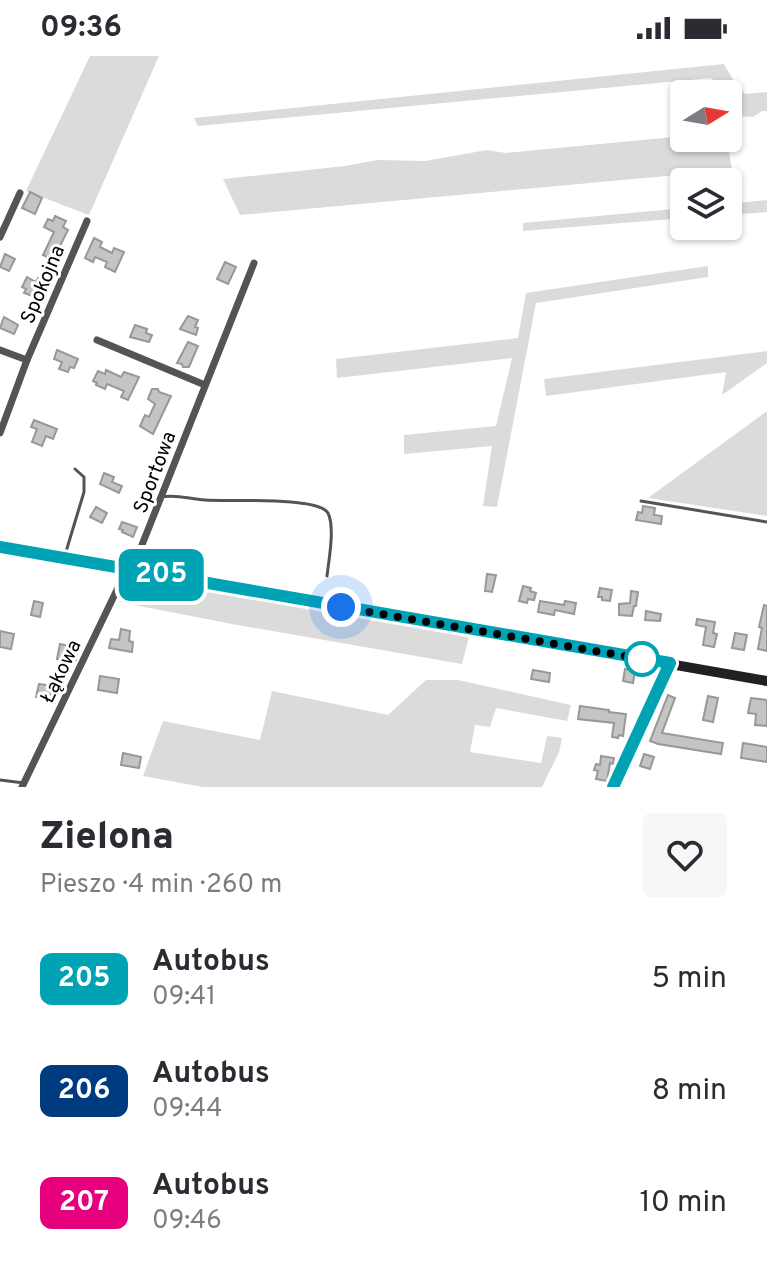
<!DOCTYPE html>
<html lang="pl">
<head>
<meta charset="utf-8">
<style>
	body { margin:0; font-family:Overpass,sans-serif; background:#f7f7f7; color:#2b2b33; height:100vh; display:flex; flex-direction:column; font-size:30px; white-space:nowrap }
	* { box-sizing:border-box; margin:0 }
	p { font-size:26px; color:#7c7c81 }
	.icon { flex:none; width:44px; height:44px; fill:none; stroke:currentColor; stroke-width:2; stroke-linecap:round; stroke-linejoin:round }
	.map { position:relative; height:731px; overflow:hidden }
	.panel { display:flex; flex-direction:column; background:#fff; flex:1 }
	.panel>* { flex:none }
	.badge { padding:0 16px; border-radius:12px; font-size:28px; line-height:52px }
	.needle { width:52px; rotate:79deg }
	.controls { position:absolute; left:670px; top:24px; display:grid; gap:16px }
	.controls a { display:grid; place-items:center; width:72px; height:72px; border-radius:8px; background:#fff; box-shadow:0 2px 6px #0004; font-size:40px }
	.you { position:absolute; width:40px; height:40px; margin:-20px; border:6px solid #fff; border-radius:50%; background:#1a73e8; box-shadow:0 0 0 12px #1a73e833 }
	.map>.badge { position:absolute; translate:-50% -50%; box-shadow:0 0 0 4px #fff }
	.round { display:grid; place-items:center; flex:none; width:84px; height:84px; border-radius:8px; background:#f7f7f7 }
	.summary { display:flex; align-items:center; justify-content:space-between; height:136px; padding:0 40px }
	h1 { font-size:38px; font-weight:800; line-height:60px }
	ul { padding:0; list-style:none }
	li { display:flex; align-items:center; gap:24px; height:112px; padding:0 40px }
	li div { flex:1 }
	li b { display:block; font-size:30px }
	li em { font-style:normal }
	li .badge { min-width:88px; font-weight:700; text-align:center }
	.status { display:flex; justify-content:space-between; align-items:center; height:56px; padding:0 40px; background:#fff; direction:ltr }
	.status svg { height:22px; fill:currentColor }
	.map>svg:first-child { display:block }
	.green { fill:#dbdbdb }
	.building { fill:#c4c4c4; stroke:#989898; stroke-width:2 }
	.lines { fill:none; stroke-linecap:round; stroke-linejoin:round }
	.service { stroke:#545454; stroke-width:3 }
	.minor { stroke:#545454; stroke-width:7 }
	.tertiary { stroke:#545454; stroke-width:9 }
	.secondary { stroke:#212121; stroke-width:10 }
	.line-casing { stroke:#fff; stroke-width:18 }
	.line { stroke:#00a3b4; stroke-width:12 }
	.walk { stroke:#000; stroke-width:8; stroke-dasharray:0 14.4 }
	.stop-dot { fill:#fff; stroke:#00a3b4; stroke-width:4 }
	.labels { text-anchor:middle; stroke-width:6; stroke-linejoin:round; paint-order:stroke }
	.street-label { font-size:20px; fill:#000; stroke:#fff }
</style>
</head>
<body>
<div class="status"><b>09:36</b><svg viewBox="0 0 49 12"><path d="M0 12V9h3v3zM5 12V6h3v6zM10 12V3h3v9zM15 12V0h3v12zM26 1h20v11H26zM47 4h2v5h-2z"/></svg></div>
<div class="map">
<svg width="767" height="731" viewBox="0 0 767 731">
	<rect width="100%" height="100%" fill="#fff"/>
	<g class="green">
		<path d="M 90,0 L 159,0 L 89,159 L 26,135 Z"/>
		<path d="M 724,8 L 736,29 L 745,38 L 767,36 L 767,55 L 762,55 L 753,61 L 732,60 L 728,53 L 727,35 L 711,22 L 198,70 L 194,62 Z"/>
		<path d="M 684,80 L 684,82 L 727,83 L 732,114 L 240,159 L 223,123 L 345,110 L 377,104 L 425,105 L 487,94 L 506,97 Z"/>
		<path d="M 767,144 L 767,156 L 728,159 L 728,148 Z"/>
		<path d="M 684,152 L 684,162 L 523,175 L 523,167 Z"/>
		<path d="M 708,210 L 708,221 L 536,247 L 497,451 L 483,450 L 492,390 L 404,398 L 404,379 L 496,370 L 512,302 L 337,322 L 336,303 L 518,282 L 526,237 Z"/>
		<path d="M 767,295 L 767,307 L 722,339 L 726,316 L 546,340 L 544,323 Z"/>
		<path d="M 767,355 L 767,460 L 648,442 Z"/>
		<path d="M 132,520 L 470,577 L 462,608 L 232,568 L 119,546 Z"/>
		<path d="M 426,624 L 458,624 L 571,649 L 567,665 L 496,652 L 490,671 L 475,669 L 470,696 L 541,707 L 547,680 L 562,682 L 559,696 L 542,731 L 203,731 L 143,720 L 163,665 L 260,684 L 272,635 L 388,659 Z"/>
	</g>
	<g class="building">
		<path d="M 30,136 L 42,142 L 35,158 L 22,152 Z"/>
		<path d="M 55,160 L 66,165 L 63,171 L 68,174 L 53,204 L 43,199 L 54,176 L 44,171 L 48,163 L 53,165 Z"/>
		<path d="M 94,182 L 102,186 L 100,191 L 112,197 L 114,192 L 124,196 L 115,216 L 105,211 L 107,206 L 95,201 L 93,206 L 85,202 Z"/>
		<path d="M 5,198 L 15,203 L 9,215 L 0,211 Z"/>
		<path d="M 225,206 L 236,211 L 228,228 L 217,223 Z"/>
		<path d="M 27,221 L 36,226 L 38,222 L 46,225 L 42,235 L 38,233 L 35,241 L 24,237 L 26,233 L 22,231 Z"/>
		<path d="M 188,260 L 198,264 L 195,271 L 198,272 L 196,279 L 180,273 Z"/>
		<path d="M 4,261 L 18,269 L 14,278 L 0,272 Z"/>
		<path d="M 135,269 L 147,273 L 146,277 L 152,279 L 149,286 L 130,281 Z"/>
		<path d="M 188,286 L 198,290 L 189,311 L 183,311 L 182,308 L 177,307 Z"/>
		<path d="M 57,294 L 78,303 L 74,312 L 70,311 L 68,316 L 59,313 L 62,306 L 54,303 Z"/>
		<path d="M 106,314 L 121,321 L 124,316 L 139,321 L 128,344 L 121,341 L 124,335 L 107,328 L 105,333 L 96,329 L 97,327 L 93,325 L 98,315 L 105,318 Z"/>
		<path d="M 152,333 L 158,333 L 159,336 L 171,340 L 153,378 L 140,370 L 145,359 L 149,361 L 155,348 L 148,343 Z"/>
		<path d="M 34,364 L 57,373 L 53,383 L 46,380 L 42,390 L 32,386 L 37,373 L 31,371 Z"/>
		<path d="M 104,417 L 114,421 L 112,426 L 122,430 L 119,437 L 100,428 Z"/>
		<path d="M 643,450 L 655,452 L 654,459 L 662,460 L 661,468 L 636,464 L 638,456 L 642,457 Z"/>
		<path d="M 96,451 L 107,457 L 102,467 L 90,461 Z"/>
		<path d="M 122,466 L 137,471 L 133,481 L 122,476 L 123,474 L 119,473 Z"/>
		<path d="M 487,518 L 496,519 L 492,536 L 485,535 Z"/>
		<path d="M 523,530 L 531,532 L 530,535 L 536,537 L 534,544 L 528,543 L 527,547 L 519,545 Z"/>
		<path d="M 600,532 L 612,534 L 610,545 L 602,544 L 602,541 L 598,541 Z"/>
		<path d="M 631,535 L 638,536 L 636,550 L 634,550 L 632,560 L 619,559 L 619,548 L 630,547 Z"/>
		<path d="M 34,545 L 43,547 L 40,561 L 31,559 Z"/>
		<path d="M 540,545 L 564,549 L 565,545 L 576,547 L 574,558 L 555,554 L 554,559 L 538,556 Z"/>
		<path d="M 764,549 L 767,550 L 767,595 L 758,593 L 762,572 L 759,571 Z"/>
		<path d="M 646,555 L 661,558 L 660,565 L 645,564 Z"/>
		<path d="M 697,563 L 715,566 L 713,577 L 717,578 L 714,591 L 703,589 L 706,571 L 696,569 Z"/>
		<path d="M 121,573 L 130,575 L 129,585 L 133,586 L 132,596 L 109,592 L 111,583 L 119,584 Z"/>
		<path d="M 0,575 L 14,578 L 11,593 L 0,591 Z"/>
		<path d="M 735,577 L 747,579 L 744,594 L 732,592 Z"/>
		<path d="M 60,588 L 74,591 L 73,596 L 77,597 L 76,604 L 71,604 L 71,607 L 57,603 Z"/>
		<path d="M 625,613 L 635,615 L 633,627 L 623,625 Z"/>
		<path d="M 533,614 L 550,617 L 549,626 L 531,623 Z"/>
		<path d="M 100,620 L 119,623 L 117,637 L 98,634 Z"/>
		<path d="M 39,628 L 54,630 L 49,644 L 36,641 Z"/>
		<path d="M 668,639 L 675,642 L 662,677 L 723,687 L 721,698 L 658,688 L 650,685 Z"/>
		<path d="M 708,640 L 718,642 L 713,666 L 703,664 Z"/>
		<path d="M 751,642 L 767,644 L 767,670 L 755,669 L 756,658 L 748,657 Z"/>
		<path d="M 580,650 L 609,654 L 609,656 L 626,658 L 623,680 L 619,679 L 618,682 L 612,681 L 614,667 L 578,663 Z"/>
		<path d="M 743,687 L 767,691 L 767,706 L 741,702 Z"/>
		<path d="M 123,697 L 141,701 L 139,712 L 121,709 Z"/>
		<path d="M 644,698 L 654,701 L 650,713 L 640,710 Z"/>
		<path d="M 601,700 L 614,702 L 613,708 L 610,707 L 607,725 L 596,723 L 598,715 L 594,714 L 596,708 L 600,709 Z"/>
	</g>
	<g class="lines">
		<g class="service">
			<path d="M 161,441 C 177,438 189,443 205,444 C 226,446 318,440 328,457 C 335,471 329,503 327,520"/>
			<path d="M 641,445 L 767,466"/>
			<path d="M 65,499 L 84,436 L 84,421 L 75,413"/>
			<path d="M 0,724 L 24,727"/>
		</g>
		<g class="minor">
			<path d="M 0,181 L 20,137"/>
			<path d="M 97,284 L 205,329"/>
			<path d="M 0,294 L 27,304"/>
			<path d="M 0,377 L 27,304 L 87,165"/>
			<path d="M 132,514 L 254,207"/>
			<path d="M 22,731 L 127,513"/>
		</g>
		<path class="tertiary" d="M 613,731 L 670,607"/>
		<path class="secondary" d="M 0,491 L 767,625"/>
	</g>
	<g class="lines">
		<g class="line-casing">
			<path id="line" d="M 0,491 L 670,607 L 613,731"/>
		</g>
		<use href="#line" class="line"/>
		<path class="walk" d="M 341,551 L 642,603"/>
	</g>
	<circle class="stop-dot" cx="642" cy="603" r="16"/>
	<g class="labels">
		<g class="street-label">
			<text transform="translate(42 228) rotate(-67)" y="7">Spokojna</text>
			<text transform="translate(154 416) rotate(-69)" y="7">Sportowa</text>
			<text transform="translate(60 615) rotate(-64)" y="7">Łąkowa</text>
		</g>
	</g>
</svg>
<div class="controls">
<a><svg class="needle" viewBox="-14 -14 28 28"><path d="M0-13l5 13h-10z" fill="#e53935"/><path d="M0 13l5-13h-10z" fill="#7c7c81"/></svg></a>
<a><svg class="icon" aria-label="layers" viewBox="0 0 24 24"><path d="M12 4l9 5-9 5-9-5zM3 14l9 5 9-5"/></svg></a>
</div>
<div class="you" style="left:341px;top:551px"></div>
<b class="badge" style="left:161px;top:519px;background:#00a3b4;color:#fff">205</b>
</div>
<section class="panel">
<div class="summary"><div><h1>Zielona</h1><p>Pieszo · 4 min · 260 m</p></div><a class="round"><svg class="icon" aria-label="heart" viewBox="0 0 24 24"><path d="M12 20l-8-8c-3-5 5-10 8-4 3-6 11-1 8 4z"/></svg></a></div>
<ul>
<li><span class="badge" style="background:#00a3b4;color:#fff">205</span><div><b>Autobus</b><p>09:41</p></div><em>5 min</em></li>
<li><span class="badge" style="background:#003b80;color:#fff">206</span><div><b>Autobus</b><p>09:44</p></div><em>8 min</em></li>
<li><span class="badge" style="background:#e6007e;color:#fff">207</span><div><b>Autobus</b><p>09:46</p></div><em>10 min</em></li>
</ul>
</section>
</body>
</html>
